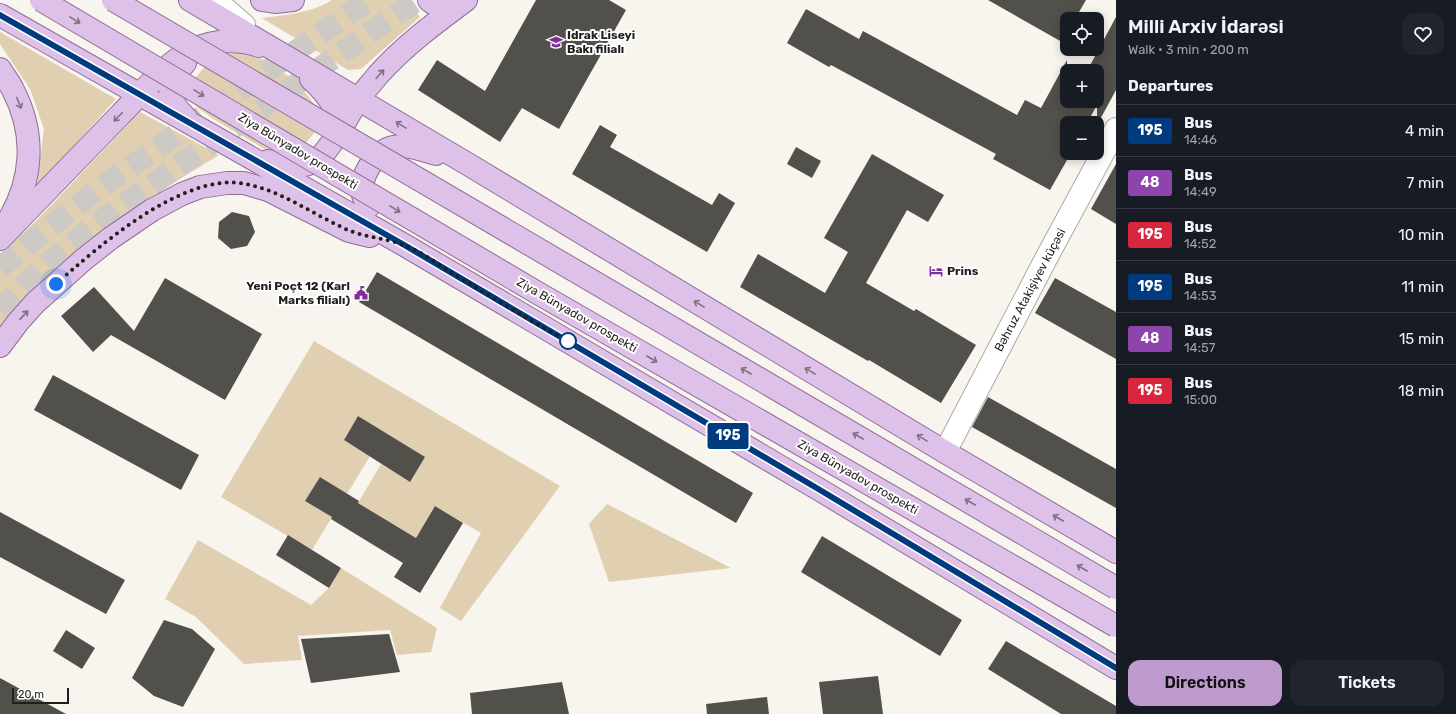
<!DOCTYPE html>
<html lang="en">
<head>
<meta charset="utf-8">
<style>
	body { margin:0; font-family:Rubik,sans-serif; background:#20242c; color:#f1f3f6; height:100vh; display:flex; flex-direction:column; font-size:15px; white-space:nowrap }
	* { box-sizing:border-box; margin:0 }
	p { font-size:13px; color:#9ea1a6 }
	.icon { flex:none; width:22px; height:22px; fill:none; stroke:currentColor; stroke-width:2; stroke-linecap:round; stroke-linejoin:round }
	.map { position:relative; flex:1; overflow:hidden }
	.drawer { display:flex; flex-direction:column; background:#171b24; width:340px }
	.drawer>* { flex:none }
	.badge { padding:0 8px; border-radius:3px; font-size:14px; line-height:26px }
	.buttons { position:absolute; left:1060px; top:12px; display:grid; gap:8px }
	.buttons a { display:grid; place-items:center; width:44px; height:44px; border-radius:8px; background:#171b24; box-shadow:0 2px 10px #0003; font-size:20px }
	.scale { position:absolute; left:12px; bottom:10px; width:57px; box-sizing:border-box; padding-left:4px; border:2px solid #211f1d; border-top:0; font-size:11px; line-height:14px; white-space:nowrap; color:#211f1d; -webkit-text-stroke:3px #fff; paint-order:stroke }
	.you { position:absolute; width:20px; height:20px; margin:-10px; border:3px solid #fff; border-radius:50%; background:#1a73e8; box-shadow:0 0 0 6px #1a73e833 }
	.map>.badge { position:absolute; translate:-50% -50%; box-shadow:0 0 0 2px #fff }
	h2 { padding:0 12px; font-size:15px; line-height:36px }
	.round { display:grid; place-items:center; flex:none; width:42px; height:42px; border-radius:12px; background:#20242c }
	.summary { display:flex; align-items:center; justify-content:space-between; height:68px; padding:0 12px }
	h1 { font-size:19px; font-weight:600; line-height:30px }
	.primary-button { display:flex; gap:8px; margin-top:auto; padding:8px 12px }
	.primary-button a { flex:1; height:46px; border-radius:12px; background:#bf9ace; color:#111; font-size:16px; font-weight:600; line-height:46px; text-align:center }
	.primary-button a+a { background:#20242c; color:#f1f3f6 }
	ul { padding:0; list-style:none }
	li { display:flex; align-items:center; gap:12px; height:52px; padding:0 12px; border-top:1px solid #363941 }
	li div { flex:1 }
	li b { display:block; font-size:15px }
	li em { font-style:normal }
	li .badge { min-width:44px; font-weight:700; text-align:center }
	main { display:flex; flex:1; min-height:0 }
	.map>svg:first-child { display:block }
	.green { fill:#e0cfb1 }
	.building { fill:#52504b }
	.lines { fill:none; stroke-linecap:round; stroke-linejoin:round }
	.major-tunnel { stroke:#cdc9c4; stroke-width:22; stroke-dasharray:22 11; stroke-linecap:butt }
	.minor-casing { stroke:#aca9a3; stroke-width:24 }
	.major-casing { stroke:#8e6e98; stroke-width:24 }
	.minor { stroke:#fff; stroke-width:22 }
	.major { stroke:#dec1e9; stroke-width:22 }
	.major-bridge-casing { stroke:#8e6e98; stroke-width:24; stroke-linecap:butt }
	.major-bridge { stroke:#dec1e9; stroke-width:22 }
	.oneway { stroke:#807083 }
	.line-casing { stroke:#fff; stroke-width:9 }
	.line { stroke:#003b80; stroke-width:6 }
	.walk { stroke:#211f1d; stroke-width:4; stroke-dasharray:0 7.2 }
	.stop-dot { fill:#fff; stroke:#003b80; stroke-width:2 }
	.labels { text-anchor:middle; stroke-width:4; stroke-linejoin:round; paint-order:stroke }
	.poi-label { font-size:12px; font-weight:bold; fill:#211f1d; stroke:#fff; text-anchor:start }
	.street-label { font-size:12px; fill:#211f1d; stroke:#fff }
</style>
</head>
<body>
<main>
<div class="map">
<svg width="1116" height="714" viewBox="0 0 1116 714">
	<rect width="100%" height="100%" fill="#f8f4ee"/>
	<g class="green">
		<path d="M 332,0 L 408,0 L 420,17 L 361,69 L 348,70 L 262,18 C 285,15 312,13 332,0 Z"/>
		<path d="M 0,32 L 116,99 L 37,187 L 44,129 L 30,89 L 0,44 Z"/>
		<path d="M 237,53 L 262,59 L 288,76 L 310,98 L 319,113 L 315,132 L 302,147 L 282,153 L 268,151 L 215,120 L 198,108 L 192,96 L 196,77 L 207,64 L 223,55 Z"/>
		<path d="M 140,112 L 219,155 L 149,198 L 97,237 L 0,328 L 0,255 L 38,219 Z"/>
		<path d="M 314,341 L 560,486 L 461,621 L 440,608 L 481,533 L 435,506 L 416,538 L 358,503 L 381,464 L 410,482 L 358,416 L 344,440 L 370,456 L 347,494 L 320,477 L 306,501 L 332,517 L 312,550 L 221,497 Z"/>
		<path d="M 607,504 L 731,568 L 609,582 L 589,524 Z"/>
		<path d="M 198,540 L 311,605 L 329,588 L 341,568 L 437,628 L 431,652 L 397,655 L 390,630 L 298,636 L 302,660 L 244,664 L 196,617 L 165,599 Z"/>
	</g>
	<g class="building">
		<path d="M 536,0 L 609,0 L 626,10 L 559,129 L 522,108 L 500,142 L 418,90 L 437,60 L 485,91 Z"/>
		<path d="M 988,0 L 1086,0 L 1075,19 L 1067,19 L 1067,34 L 1062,42 Z"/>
		<path d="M 806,9 L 859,39 L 863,31 L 1017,115 L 1025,100 L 1041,108 L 1067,60 L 1067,101 L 1097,101 L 1097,71 L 1087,71 L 1116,17 L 1116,90 L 1097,125 L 1097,105 L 1087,123 L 1067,123 L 1067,160 L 1050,190 L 993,159 L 996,154 L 831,65 L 829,67 L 787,43 Z"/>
		<path d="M 600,125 L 617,135 L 610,147 L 712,205 L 719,193 L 735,203 L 707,252 L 572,174 Z"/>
		<path d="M 796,147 L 821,161 L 812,178 L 787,164 Z"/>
		<path d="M 872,154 L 944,195 L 928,222 L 907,210 L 866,283 L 914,311 L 916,309 L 976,345 L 941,403 L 869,360 L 868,361 L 740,287 L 758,254 L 825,293 L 848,252 L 824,238 Z"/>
		<path d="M 1116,164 L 1116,224 L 1091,209 Z"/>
		<path d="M 232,212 L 249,216 L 255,232 L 247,246 L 231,249 L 218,238 L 219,222 Z"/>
		<path d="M 377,272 L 753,493 L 736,523 L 359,302 Z"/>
		<path d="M 165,278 L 262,334 L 225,400 L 111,335 L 93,352 L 61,316 L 94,287 L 134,331 Z"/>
		<path d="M 1055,278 L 1116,312 L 1116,359 L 1035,313 Z"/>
		<path d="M 53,375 L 199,455 L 181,490 L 34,410 Z"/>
		<path d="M 988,397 L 1116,469 L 1116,508 L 972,427 Z"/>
		<path d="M 358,416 L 425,457 L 410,482 L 344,440 Z"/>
		<path d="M 320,477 L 359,501 L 358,503 L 416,538 L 435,506 L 463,523 L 420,593 L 394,577 L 403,563 L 331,519 L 332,517 L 305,501 Z"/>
		<path d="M 0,512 L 125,580 L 106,614 L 0,557 Z"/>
		<path d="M 288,535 L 341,568 L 329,588 L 276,555 Z"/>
		<path d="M 822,536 L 962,620 L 940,656 L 801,572 Z"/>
		<path d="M 164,620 L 192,629 L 215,649 L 183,707 L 154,696 L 132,678 Z"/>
		<path d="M 66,630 L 95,648 L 82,669 L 53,651 Z"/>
		<path d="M 389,634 L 400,672 L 311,683 L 301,639 Z"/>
		<path d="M 1006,641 L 1116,706 L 1116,714 L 1061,714 L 988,669 Z"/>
		<path d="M 878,676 L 883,714 L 823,714 L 819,682 Z"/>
		<path d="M 0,678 L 66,714 L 0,714 Z"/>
		<path d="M 562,682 L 569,714 L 472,714 L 470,693 Z"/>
		<path d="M 767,697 L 769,714 L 707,714 L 706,704 Z"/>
	</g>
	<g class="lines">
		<g class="major-tunnel">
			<path d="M 0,268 L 27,245 L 97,190 L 369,0"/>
			<path d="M 0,311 C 55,249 126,203 193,156 C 268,104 343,52 417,0"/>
		</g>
		<g class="minor-casing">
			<g id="minor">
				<path d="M 215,0 L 244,25"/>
				<path d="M 945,452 L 1049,253 L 1116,129"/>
			</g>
		</g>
		<g class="major-casing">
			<g id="major">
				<path d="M 190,0 L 471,166 L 945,452 L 1116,552"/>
				<path d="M 262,0 L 275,2 L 293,0"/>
				<path d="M 429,0 C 440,10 449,6 460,0"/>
				<path d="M 0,15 L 406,246 L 820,490 L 1116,668"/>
				<path d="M 185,63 C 165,84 165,98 186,118"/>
				<path d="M 0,69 C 4,76 10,83 13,90 C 36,134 33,180 8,221"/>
				<path d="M 311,79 C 331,98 340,109 335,137"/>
				<path d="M 268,161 C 283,165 301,170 315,161 C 329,153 348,116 357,101 C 363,92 371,84 378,75 C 404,46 435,23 466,0"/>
				<path d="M 369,206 C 367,203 364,199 363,195 C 358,178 376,150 393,147 C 408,144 422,150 436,154"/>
				<path d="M 0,239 C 40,198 79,157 119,116 C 137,98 161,69 183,55 C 205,41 233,37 259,46"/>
				<path d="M 0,346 L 18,322 L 35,303 L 83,260 L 111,238 L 152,210 L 182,194 L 200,187 L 227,183 L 244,183 L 268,190 L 349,231 L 370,236"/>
			</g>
		</g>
		<use href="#minor" class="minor"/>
		<use href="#major" class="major"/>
		<g class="major-bridge-casing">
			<g id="major-bridge">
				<path d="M 41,0 L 536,292 L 1116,626"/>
				<path d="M 113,0 L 1116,588"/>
			</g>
		</g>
		<use href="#major-bridge" class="major-bridge"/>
	</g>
	<defs><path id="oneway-shaft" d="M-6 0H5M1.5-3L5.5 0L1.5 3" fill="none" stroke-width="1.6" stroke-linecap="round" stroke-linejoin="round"/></defs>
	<g class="oneway">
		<use href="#oneway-shaft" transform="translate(75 20) rotate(31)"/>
		<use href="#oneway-shaft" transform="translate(380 74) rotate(-48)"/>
		<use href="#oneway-shaft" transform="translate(199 93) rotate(31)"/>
		<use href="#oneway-shaft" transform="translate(19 103) rotate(68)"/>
		<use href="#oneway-shaft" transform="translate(118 117) rotate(134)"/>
		<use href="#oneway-shaft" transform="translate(401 125) rotate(-149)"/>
		<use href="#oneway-shaft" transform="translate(395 209) rotate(31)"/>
		<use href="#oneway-shaft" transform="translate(699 304) rotate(-149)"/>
		<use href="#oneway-shaft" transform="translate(24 315) rotate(-47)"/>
		<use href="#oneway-shaft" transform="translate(652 359) rotate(30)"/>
		<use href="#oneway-shaft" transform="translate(746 371) rotate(-150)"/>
		<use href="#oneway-shaft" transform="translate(810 371) rotate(-149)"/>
		<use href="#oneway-shaft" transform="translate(858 436) rotate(-150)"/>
		<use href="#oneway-shaft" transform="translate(922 438) rotate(-149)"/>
		<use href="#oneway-shaft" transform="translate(970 502) rotate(-150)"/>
		<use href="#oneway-shaft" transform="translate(1058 518) rotate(-150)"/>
		<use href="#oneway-shaft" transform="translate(1082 568) rotate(-150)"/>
	</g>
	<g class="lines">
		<g class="line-casing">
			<path id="line" d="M 0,15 L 406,246 L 820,490 L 1116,668"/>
		</g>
		<use href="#line" class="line"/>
		<path class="walk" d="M 56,284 C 99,246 184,171 246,184 C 282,191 314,215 348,230 C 366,238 388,238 406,246 C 421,252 437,263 450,272 C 489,295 528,320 568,341"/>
	</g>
	<defs>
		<g id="school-bare" transform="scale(1.08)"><path d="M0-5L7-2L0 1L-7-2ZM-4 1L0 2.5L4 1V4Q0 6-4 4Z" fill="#812d9c" stroke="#fff" stroke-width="2.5" paint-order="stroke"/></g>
		<g id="hotel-bare" transform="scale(1.08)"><path d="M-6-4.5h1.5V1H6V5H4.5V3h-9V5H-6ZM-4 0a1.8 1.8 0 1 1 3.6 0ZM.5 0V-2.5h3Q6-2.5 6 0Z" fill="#812d9c" stroke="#fff" stroke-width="2.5" paint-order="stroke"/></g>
		<g id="civic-bare" transform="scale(1.08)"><path d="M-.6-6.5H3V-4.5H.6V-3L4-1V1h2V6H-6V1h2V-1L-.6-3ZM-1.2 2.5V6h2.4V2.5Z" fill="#812d9c" stroke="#fff" stroke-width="2.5" paint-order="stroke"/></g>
	</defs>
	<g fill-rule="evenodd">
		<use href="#school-bare" x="556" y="42"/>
		<use href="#hotel-bare" x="936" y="271"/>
		<use href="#civic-bare" x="361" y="293"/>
	</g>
	<circle class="stop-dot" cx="568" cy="341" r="8"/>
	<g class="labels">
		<g class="poi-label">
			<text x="567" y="39">Idrak Liseyi<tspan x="567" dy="14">Bakı filialı</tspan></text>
			<text x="947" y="275">Prins</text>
			<text x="350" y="290" text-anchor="end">Yeni Poçt 12 (Karl<tspan x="350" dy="14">Marks filialı)</tspan></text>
		</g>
		<g class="street-label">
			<text transform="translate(298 151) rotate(31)" y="4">Ziya Bünyadov prospekti</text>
			<text transform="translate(1030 290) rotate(-62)" y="4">Bəhruz Atakişiyev küçəsi</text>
			<text transform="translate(577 315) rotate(30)" y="4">Ziya Bünyadov prospekti</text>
			<text transform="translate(858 477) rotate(30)" y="4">Ziya Bünyadov prospekti</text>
		</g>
	</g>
</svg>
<div class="buttons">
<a><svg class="icon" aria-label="locate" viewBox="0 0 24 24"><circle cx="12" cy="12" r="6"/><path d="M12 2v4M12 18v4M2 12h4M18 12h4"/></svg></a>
<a>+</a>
<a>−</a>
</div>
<div class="scale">20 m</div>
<div class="you" style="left:56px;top:284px"></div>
<b class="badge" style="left:728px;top:436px;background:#003b80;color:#fff">195</b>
</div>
<section class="drawer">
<div class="summary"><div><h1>Milli Arxiv İdarəsi</h1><p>Walk · 3 min · 200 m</p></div><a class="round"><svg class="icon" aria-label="heart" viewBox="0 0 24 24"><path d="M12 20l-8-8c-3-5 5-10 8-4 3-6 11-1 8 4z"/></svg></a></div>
<h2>Departures</h2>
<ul>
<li><span class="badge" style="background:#003b80;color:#fff">195</span><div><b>Bus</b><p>14:46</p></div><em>4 min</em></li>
<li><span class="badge" style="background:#8e44ad;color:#fff">48</span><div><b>Bus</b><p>14:49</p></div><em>7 min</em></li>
<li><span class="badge" style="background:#d7263d;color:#fff">195</span><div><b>Bus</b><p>14:52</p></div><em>10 min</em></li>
<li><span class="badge" style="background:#003b80;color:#fff">195</span><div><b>Bus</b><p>14:53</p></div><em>11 min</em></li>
<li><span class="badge" style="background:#8e44ad;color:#fff">48</span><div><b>Bus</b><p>14:57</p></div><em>15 min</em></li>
<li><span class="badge" style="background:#d7263d;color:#fff">195</span><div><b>Bus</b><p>15:00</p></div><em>18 min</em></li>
</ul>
<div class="primary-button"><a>Directions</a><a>Tickets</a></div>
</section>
</main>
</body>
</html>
